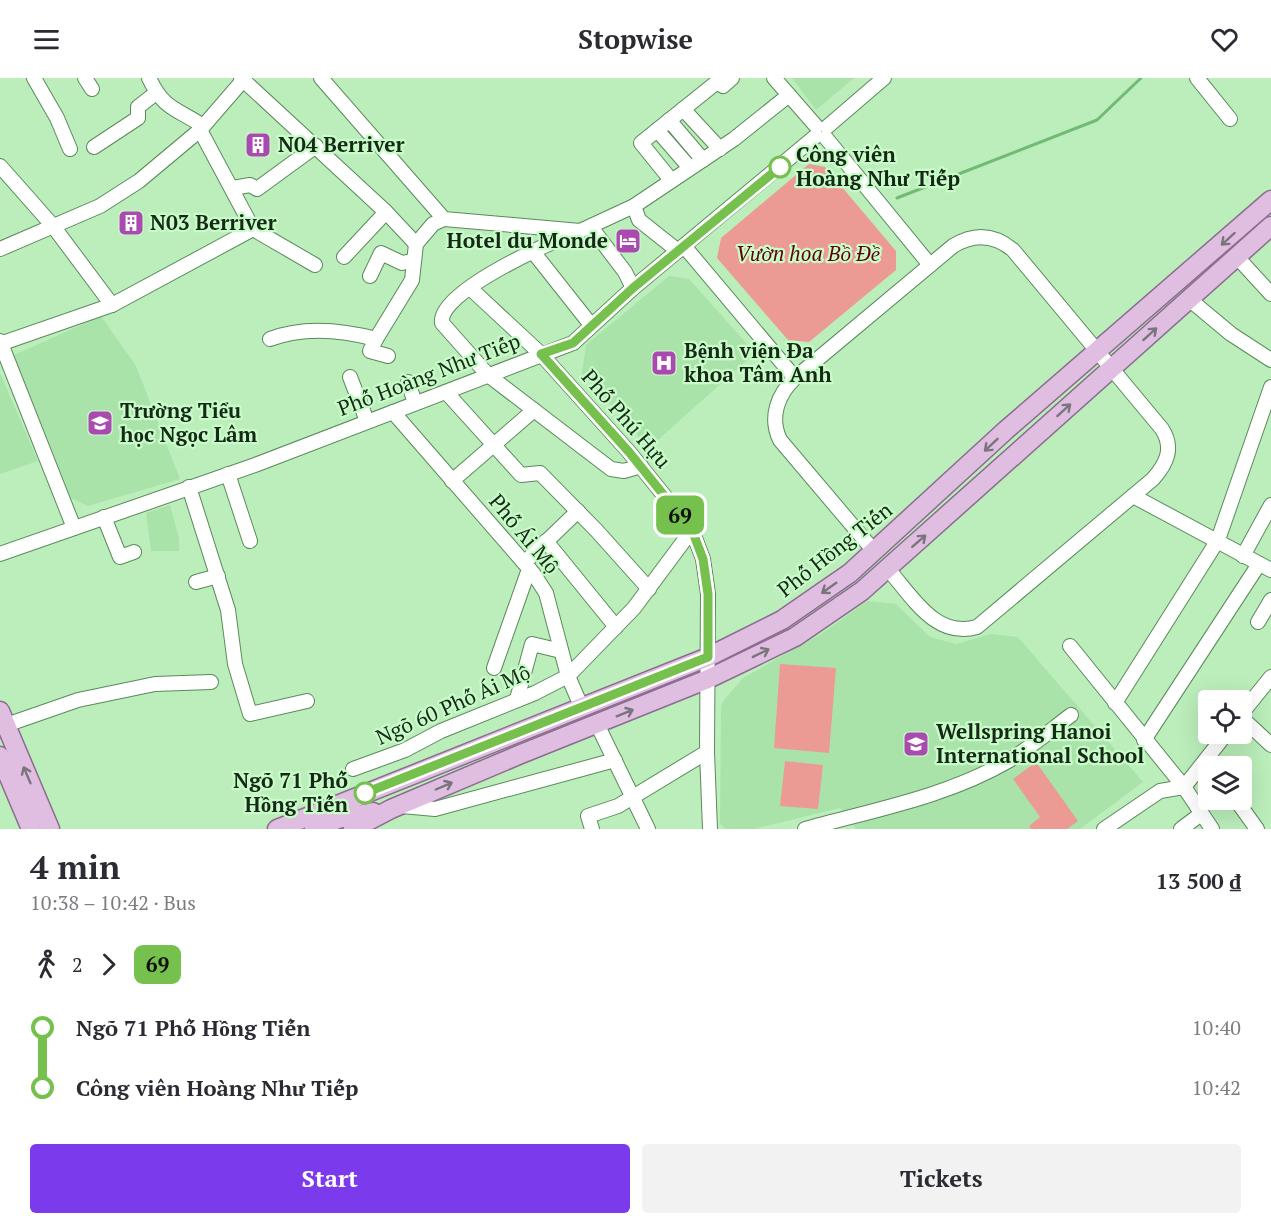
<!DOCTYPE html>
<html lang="en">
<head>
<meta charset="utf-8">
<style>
	body { margin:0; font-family:"PT Serif",serif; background:#f2f2f3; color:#2b2b33; height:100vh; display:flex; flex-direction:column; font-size:22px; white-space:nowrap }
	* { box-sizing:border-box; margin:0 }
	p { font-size:20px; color:#7c7c81 }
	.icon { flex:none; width:33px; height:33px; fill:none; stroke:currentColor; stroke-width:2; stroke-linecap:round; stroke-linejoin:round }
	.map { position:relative; height:751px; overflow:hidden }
	.panel { display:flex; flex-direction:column; background:#fff; flex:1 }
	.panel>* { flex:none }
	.badge { padding:0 12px; border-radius:9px; font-size:21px; line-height:39px }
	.tools { position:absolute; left:1198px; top:612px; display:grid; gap:12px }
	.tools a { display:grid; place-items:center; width:54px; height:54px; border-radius:6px; background:#fff; box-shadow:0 6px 24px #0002; font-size:30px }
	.map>.badge { position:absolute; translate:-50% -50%; box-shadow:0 0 0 3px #fff }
	.legs { display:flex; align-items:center; gap:9px; height:66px; padding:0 30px; font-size:20px }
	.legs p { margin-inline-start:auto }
	.head { display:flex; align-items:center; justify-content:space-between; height:102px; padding:0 30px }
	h1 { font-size:33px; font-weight:600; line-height:45px }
	.button { display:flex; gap:12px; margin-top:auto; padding:12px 30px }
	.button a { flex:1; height:69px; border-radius:6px; background:#7c3aed; color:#fff; font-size:24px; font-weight:600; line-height:69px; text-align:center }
	.button a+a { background:#f2f2f3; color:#2b2b33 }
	ul { padding:0 30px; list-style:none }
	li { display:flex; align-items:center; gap:21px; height:60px; font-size:22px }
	li i { display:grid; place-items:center; width:9px; height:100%; margin:0 8px; background:currentColor }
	li i::after { content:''; width:15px; height:15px; margin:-8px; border:4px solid; border-radius:50%; background:#fff }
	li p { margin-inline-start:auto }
	li:first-child i { background:linear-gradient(#0000 50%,currentColor 0) }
	li:last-child i { background:linear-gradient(currentColor 50%,#0000 0) }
	header { display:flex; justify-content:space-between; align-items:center; height:78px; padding:0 30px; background:#fff; font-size:27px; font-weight:600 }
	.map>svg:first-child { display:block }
	.built { fill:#aae3aa }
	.green { fill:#ec9b94 }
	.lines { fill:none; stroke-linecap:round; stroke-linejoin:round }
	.stream { stroke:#71bb74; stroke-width:3 }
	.minor-casing { stroke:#5a8a5b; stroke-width:16 }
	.major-casing { stroke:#8b6d8e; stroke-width:21 }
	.minor { stroke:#fff; stroke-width:14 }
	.major { stroke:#e0bee2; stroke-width:18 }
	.oneway { stroke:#7a747c }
	.line-1-casing { stroke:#fff; stroke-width:14 }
	.line-1 { stroke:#76c04d; stroke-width:9 }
	.stop-1-dot { fill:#fff; stroke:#76c04d; stroke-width:3 }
	.labels { text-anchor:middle; stroke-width:4.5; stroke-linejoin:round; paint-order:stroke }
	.poi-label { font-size:21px; font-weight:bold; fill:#152916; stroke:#c8fcc8; text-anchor:start }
	.stop-label { font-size:21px; font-weight:bold; fill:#152916; stroke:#c8fcc8; text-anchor:start }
	.park-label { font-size:21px; font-style:italic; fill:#60000a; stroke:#c8fcc8 }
	.street-label { font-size:21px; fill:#152916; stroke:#c8fcc8 }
</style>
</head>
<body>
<header><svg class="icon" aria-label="menu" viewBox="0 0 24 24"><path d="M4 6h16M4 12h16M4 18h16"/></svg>Stopwise<svg class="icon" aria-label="heart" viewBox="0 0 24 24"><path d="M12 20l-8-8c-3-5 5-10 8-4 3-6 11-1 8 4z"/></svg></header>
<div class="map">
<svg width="1271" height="751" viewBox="0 0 1271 751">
	<rect width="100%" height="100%" fill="#beb"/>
	<g class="built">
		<path d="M 792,0 L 854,0 L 816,32 Z"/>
		<path d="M 669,198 L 689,201 L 755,275 L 649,370 L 582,295 L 586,267 Z"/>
		<path d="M 101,238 L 136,288 L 180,401 L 88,428 L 71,420 L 14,277 Z"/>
		<path d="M 0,295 L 38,383 L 0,396 Z"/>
		<path d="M 170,427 L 179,460 L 179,473 L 151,473 L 146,435 Z"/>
		<path d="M 867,523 L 896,526 L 930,559 L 956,566 L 991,556 L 1018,559 L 1143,704 L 1080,751 L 856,751 L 840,730 L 754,751 L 726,751 L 720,746 L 721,628 L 724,622 L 743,600 L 821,556 Z"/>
	</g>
	<g class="green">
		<path d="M 809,86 L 825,89 L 896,173 L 896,192 L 809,264 L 788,262 L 717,180 L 721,160 Z"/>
		<path d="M 780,586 L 836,590 L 829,675 L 774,670 Z"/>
		<path d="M 785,683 L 823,687 L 818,731 L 780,728 Z"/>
		<path d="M 1036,684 L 1078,743 L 1067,751 L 1031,751 L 1029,748 L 1040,739 L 1013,701 Z"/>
	</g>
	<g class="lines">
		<path class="stream" d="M 897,120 L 1097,42 L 1141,0"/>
		<g class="minor-casing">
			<g id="minor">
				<path d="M 34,0 L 57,40 L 70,71"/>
				<path d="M 85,0 L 92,11"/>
				<path d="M 149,0 C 164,32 176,30 203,48"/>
				<path d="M 241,0 L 386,134 L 416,166"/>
				<path d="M 321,0 L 444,141 L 580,153 L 634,128 L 734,61 L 789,17"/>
				<path d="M 774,0 L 816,48"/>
				<path d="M 1197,0 L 1230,41"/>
				<path d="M 683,31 L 720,71"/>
				<path d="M 669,42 L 703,82"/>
				<path d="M 827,49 L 884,0"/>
				<path d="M 200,52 L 253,151"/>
				<path d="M 657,52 L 690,90"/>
				<path d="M 826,60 L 930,187"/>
				<path d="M 94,69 L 138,40 L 138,29 L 156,15"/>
				<path d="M 0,88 L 53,148 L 112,227"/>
				<path d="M 671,102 L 641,65 L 717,4 L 723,8 L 732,0"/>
				<path d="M 233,110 L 250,107 L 257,111 L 316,68"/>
				<path d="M 634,128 L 639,142 L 678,173"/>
				<path d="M 591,149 L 625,194 L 633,210"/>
				<path d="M 253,151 L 315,187"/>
				<path d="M 577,154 C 551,164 437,214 442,245 L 488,297 L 611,391 L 624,393 L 641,388"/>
				<path d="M 684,168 L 795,300"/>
				<path d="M 0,171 L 100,128 L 139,103 L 200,52 L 245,0"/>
				<path d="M 534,175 L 591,247"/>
				<path d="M 344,179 L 386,134"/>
				<path d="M 1237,179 L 1271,216"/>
				<path d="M 370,198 L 381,175 L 402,185 L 412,183"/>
				<path d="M 470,210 L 541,276 L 629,374 L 692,452 L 703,481 L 708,516 L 707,674 L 710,751"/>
				<path d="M 1189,221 L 1231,256 L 1271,282"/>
				<path d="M 270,261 C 304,248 342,252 376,261 L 412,202 L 416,166 L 433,146 L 444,141"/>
				<path d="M 376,261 L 370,273 L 388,278"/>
				<path d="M 0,263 L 74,450"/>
				<path d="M 0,266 L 112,227 L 253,151"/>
				<path d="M 350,299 L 367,343"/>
				<path d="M 408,304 L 415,325"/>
				<path d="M 446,314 L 521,397 L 540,395 L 597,453 L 649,511"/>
				<path d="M 393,334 L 533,495 L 546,515 L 568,598 L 581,628"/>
				<path d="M 228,396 L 250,463"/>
				<path d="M 452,403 L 534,332"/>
				<path d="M 189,409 L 228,532 L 235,586 L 250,636 L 307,623"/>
				<path d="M 1133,418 L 1271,492"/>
				<path d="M 104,439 L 120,479 L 134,474"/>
				<path d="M 546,463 L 616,549"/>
				<path d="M 874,473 L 780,362 C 769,339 778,316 795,300 L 953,168 C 974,155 994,156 1013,172 L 1162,351 C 1174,370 1167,385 1153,401 L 977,549 C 935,561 912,518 887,490"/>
				<path d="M 0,476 L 255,387 L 573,265 L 633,210 L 816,58"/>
				<path d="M 1243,478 L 1271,427"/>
				<path d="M 524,485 L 578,433"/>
				<path d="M 196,504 L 218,498"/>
				<path d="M 1258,544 L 1271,522"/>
				<path d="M 1070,568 L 1184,709 L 1212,751"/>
				<path d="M 494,590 L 529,491"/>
				<path d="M 517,621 L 532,566 L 561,573"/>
				<path d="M 1115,625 L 1218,462 L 1271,309"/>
				<path d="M 1242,635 L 1271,599"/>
				<path d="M 1242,640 L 1271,667"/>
				<path d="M 597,646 L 648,751"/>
				<path d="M 6,647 L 78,622 L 155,606 L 211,604"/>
				<path d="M 1144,662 L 1259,486"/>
				<path d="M 353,691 L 405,672 L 441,653 L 535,615 L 568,598 L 634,530 L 692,452"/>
				<path d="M 1239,726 L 1257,751"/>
				<path d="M 402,728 L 435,731 L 615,682"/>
				<path d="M 592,751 L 588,738 L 618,728 L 707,674"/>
				<path d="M 805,751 C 873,732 946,719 1008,683 C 1030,670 1051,652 1071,637"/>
				<path d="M 1104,751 L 1160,713 L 1184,709 L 1226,656"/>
				<path d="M 1181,751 L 1201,736"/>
			</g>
		</g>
		<g class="major-casing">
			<g id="major">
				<path d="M 0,633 L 50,751"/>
				<path d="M 0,678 L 31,751"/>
				<path d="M 277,751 L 708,579 L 782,542 L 850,495 L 1006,352 L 1271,122"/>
				<path d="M 314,751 L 338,741 L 373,734"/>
				<path d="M 353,751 L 391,731 L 521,676 L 708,601 L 795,559 L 862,513 L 1271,148"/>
			</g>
		</g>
		<use href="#minor" class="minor"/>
		<use href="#major" class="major"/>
	</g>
	<defs><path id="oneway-shaft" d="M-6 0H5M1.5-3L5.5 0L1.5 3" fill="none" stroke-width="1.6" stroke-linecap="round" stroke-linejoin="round" transform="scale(1.5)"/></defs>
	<g class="oneway">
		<use href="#oneway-shaft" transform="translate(1228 161) rotate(138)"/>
		<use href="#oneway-shaft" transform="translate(1150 256) rotate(-42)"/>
		<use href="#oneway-shaft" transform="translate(1064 332) rotate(-42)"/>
		<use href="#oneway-shaft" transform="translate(991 367) rotate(137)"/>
		<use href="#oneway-shaft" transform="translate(919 463) rotate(-41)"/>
		<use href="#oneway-shaft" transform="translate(829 510) rotate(145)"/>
		<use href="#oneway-shaft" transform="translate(761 575) rotate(-26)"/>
		<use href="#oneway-shaft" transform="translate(625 635) rotate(-22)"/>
		<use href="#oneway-shaft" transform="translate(27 697) rotate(-113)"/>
		<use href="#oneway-shaft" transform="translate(444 708) rotate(-23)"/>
	</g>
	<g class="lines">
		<g class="line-1-casing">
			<path id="line-1" d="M 365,715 L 708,579 L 708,516 L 703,481 L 692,452 L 629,374 L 541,276 L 573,265 L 633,210 L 780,89"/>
		</g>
		<use href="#line-1" class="line-1"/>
	</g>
	<defs>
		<g id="building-square" transform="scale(1.35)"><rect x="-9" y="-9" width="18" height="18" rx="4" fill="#aa4ab1" stroke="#c8fcc8"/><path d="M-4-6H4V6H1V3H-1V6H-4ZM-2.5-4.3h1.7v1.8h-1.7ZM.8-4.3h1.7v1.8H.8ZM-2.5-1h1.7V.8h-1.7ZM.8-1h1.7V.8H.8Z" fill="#fff"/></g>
		<g id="hotel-square" transform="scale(1.35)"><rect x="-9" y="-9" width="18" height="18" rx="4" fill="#aa4ab1" stroke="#c8fcc8"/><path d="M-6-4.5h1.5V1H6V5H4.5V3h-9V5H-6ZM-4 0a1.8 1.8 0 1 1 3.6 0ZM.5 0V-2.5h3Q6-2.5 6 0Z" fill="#fff"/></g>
		<g id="hospital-square" transform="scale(1.35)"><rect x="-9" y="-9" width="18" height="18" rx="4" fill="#aa4ab1" stroke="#c8fcc8"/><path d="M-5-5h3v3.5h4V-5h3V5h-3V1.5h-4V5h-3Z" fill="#fff"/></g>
		<g id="school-square" transform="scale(1.35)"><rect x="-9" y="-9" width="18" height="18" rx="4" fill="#aa4ab1" stroke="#c8fcc8"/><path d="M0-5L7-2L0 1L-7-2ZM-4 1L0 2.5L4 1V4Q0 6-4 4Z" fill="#fff"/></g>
	</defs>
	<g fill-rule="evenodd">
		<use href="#building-square" x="258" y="67"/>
		<use href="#building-square" x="131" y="145"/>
		<use href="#hotel-square" x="628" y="163"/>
		<use href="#hospital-square" x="664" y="285"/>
		<use href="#school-square" x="100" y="345"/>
		<use href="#school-square" x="916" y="666"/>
	</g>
	<g class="stop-1-dot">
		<circle cx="780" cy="89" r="10"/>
		<circle cx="365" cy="715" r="10"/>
	</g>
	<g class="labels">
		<g class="poi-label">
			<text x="278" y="74">N04 Berriver</text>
			<text x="150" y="152">N03 Berriver</text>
			<text x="608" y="170" text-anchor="end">Hotel du Monde</text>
			<text x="684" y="280">Bệnh viện Đa<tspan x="684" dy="24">khoa Tâm Anh</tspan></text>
			<text x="120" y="340">Trường Tiểu<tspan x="120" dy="24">học Ngọc Lâm</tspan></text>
			<text x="936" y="661">Wellspring Hanoi<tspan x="936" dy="24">International School</tspan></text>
		</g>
		<g class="stop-label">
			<text x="796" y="84">Công viên<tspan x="796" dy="24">Hoàng Như Tiếp</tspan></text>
			<text x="348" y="710" text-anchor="end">Ngõ 71 Phố<tspan x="348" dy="24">Hồng Tiến</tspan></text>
		</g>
		<g class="park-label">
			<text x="808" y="183">Vườn hoa Bồ Đề</text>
		</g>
		<g class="street-label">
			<text transform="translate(429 297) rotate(-21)" y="7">Phố Hoàng Như Tiếp</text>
			<text transform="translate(626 341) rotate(49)" y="7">Phố Phú Hựu</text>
			<text transform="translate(524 456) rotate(50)" y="7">Phố Ái Mộ</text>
			<text transform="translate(835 472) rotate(-38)" y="7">Phố Hồng Tiến</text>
			<text transform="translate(453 627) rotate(-24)" y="7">Ngõ 60 Phố Ái Mộ</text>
		</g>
	</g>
</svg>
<div class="tools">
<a><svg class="icon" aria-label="locate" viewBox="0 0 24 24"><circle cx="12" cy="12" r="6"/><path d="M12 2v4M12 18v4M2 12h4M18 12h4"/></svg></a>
<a><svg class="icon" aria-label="layers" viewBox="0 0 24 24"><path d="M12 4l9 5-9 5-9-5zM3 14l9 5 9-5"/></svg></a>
</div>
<b class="badge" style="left:680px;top:437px;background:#76c04d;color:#111">69</b>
</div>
<section class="panel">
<div class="head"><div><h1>4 min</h1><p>10:38 – 10:42 · Bus</p></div><b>13 500 ₫</b></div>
<div class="legs"><svg class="icon" aria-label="walk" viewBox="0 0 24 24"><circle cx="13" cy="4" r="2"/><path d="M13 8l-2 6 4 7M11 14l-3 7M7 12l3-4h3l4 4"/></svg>2<svg class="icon" aria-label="forward" viewBox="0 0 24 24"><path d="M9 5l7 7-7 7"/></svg><b class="badge" style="background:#76c04d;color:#111">69</b></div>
<ul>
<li><i style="color:#76c04d"></i><b>Ngõ 71 Phố Hồng Tiến</b><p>10:40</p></li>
<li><i style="color:#76c04d"></i><b>Công viên Hoàng Như Tiếp</b><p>10:42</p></li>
</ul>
<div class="button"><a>Start</a><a>Tickets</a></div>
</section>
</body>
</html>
